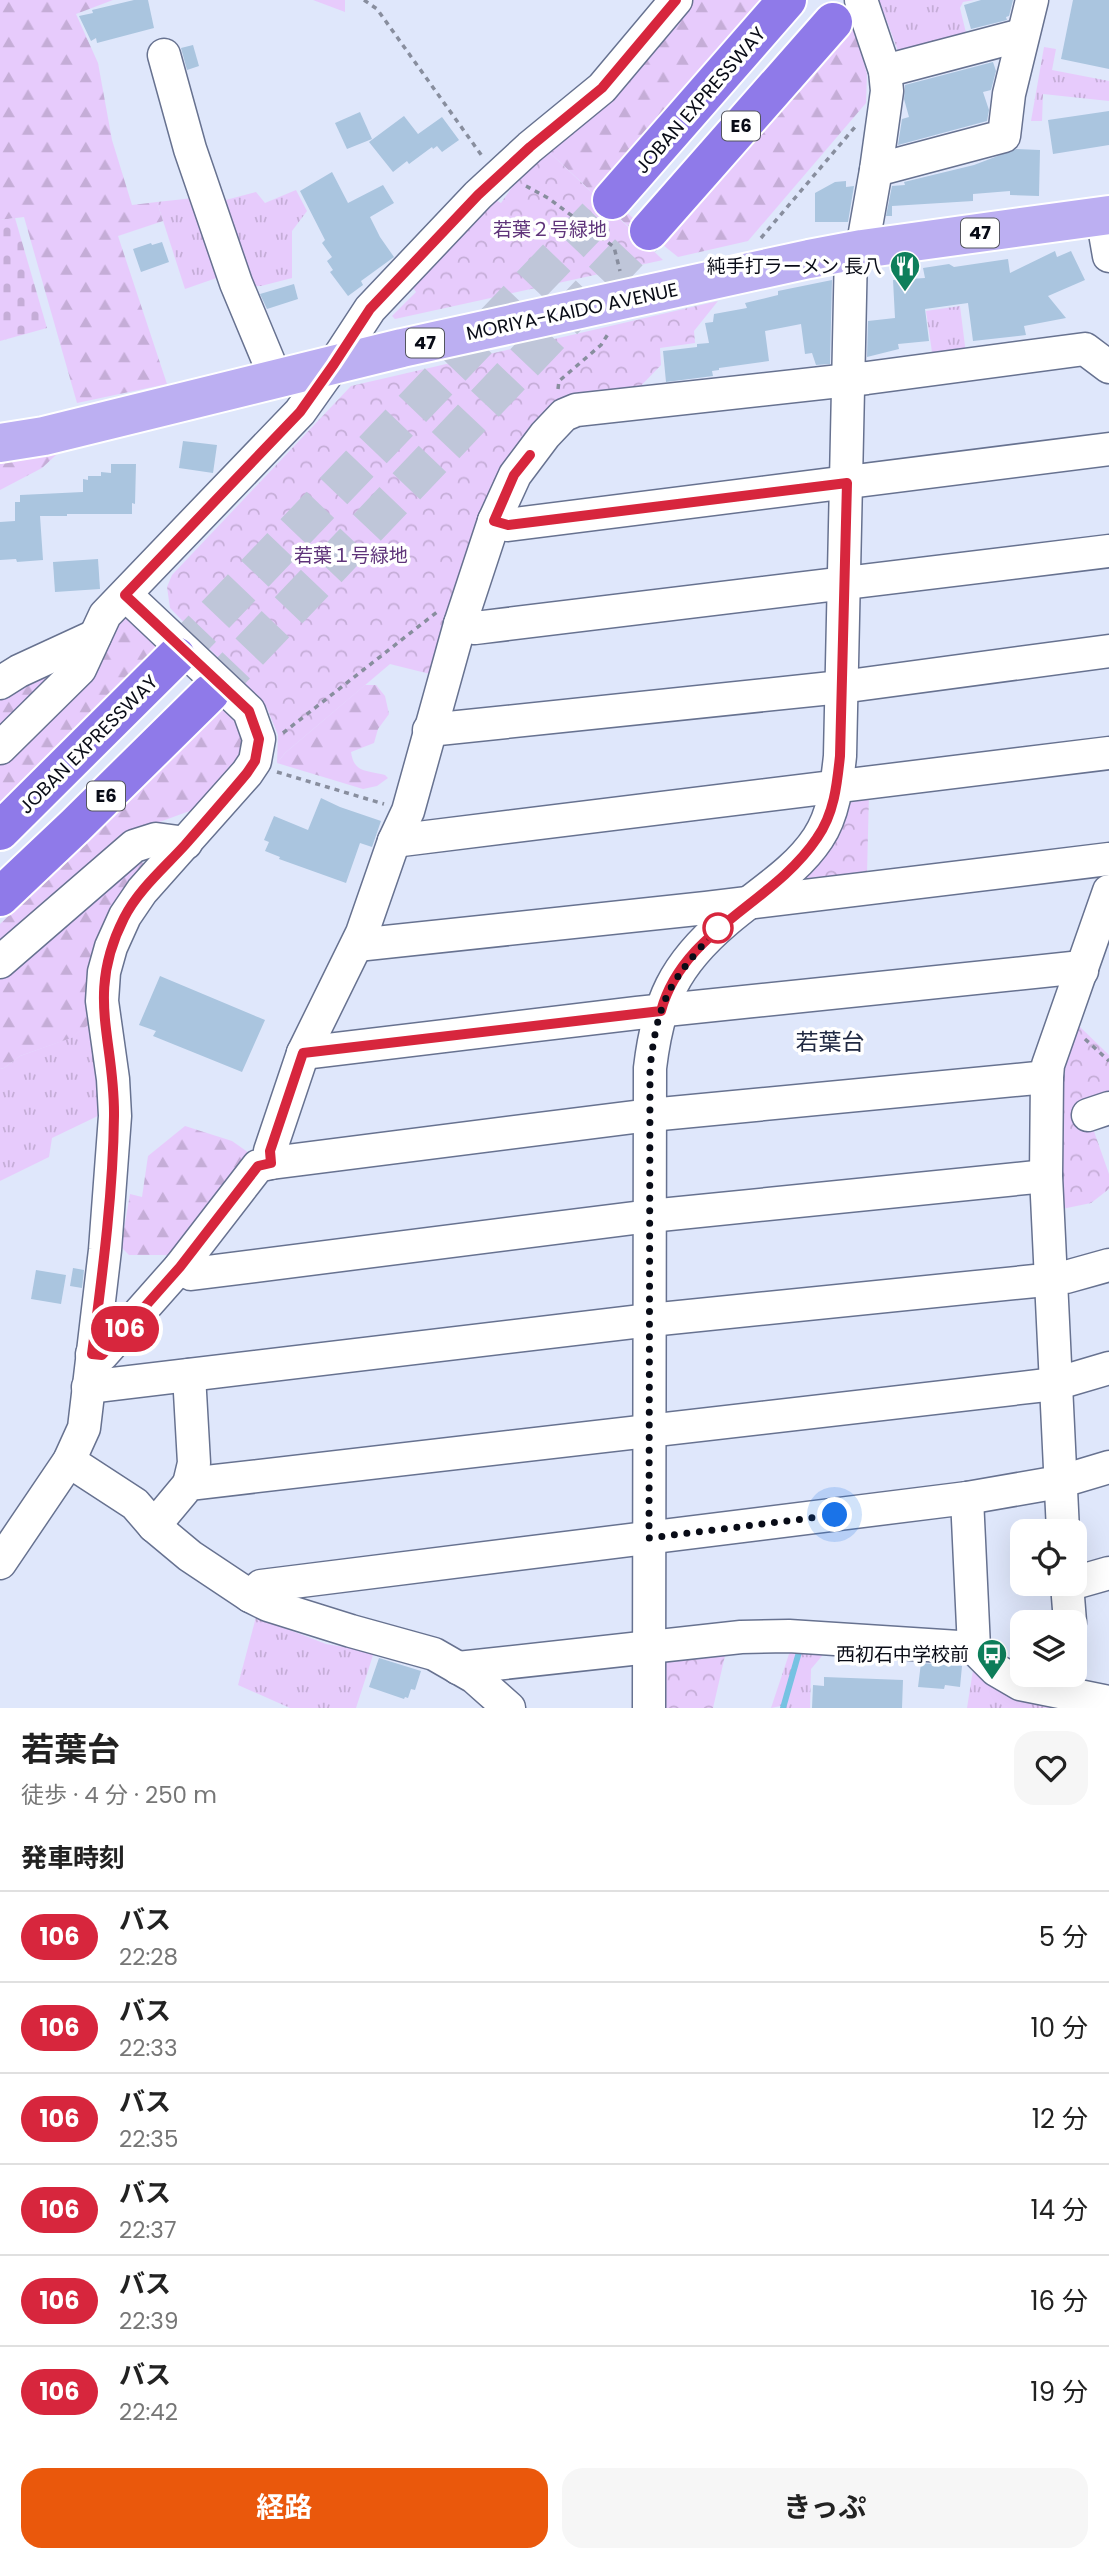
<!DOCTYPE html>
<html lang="ja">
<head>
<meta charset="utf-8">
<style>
	body { margin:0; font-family:Poppins,"Noto Sans JP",sans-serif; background:#f6f6f6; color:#222; height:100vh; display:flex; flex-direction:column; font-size:26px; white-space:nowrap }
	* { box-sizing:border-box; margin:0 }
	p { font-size:23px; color:#767676 }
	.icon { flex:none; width:38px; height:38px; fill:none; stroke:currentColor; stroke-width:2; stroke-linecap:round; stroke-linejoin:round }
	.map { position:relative; height:1708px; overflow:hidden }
	.side { display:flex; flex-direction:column; background:#fff; flex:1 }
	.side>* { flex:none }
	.badge { padding:0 14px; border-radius:23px; font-size:24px; line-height:46px }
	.fabs { position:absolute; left:1010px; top:1519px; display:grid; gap:14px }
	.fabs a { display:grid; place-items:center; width:77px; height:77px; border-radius:14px; background:#fff; box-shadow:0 7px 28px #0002; font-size:35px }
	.you { position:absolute; width:35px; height:35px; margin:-18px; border:5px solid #fff; border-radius:50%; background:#1a73e8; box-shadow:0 0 0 10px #1a73e833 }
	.map>.badge { position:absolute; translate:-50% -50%; box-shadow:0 0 0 4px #fff }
	h2 { padding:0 21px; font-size:26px; line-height:63px }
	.round { display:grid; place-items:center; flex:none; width:74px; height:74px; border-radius:21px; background:#f6f6f6 }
	.summary { display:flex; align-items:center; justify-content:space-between; height:119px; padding:0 21px }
	h1 { font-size:33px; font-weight:700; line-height:52px }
	.primary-button { display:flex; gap:14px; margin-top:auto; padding:14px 21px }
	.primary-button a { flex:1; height:80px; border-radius:21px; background:#ea580c; color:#fff; font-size:28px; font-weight:700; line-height:80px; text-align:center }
	.primary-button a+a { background:#f6f6f6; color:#222 }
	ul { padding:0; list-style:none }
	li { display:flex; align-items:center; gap:21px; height:91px; padding:0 21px; border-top:2px solid #e0e0e0 }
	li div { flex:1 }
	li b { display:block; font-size:26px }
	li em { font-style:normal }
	li .badge { min-width:77px; font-weight:700; text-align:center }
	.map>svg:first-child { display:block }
	.grass { fill:url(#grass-tufts) }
	.forest { fill:url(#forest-firs) }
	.cemetery { fill:url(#cemetery-stones) }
	.park { fill:url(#park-crowns) }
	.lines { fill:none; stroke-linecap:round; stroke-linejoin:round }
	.stream { stroke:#76c2e2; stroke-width:6 }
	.building { fill:#aac5df }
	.highway-tunnel { stroke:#bfc6d9; stroke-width:38; stroke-dasharray:38 19; stroke-linecap:butt }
	.minor-casing { stroke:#677290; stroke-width:35 }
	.major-casing { stroke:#fff; stroke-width:42 }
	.highway-casing { stroke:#fff; stroke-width:42 }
	.path { stroke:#888e9e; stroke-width:3.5; stroke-dasharray:5 5; stroke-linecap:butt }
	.minor { stroke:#fff; stroke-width:32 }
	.major { stroke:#bcaff2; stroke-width:38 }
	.highway { stroke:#8f7ae9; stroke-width:38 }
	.line-casing { stroke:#fff; stroke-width:16 }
	.line { stroke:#d7263d; stroke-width:10 }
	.walk { stroke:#090c17; stroke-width:7; stroke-dasharray:0 12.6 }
	.stop-dot { fill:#fff; stroke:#d7263d; stroke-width:3.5 }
	.labels { text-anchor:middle; stroke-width:7; stroke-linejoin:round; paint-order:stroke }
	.shield { fill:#fff; stroke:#53555d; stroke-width:2 }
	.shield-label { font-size:18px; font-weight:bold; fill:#090c17 }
	.street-label { font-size:19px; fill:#090c17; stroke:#fff }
	.park-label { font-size:19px; fill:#5f347a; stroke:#fff }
	.poi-label { font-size:19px; fill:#090c17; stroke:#fff; text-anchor:end }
	.quarter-label { font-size:23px; fill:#202942; stroke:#fff }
</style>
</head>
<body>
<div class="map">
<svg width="1109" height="1708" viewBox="0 0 1109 1708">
	<defs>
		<pattern id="grass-tufts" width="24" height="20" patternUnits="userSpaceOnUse" patternTransform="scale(1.75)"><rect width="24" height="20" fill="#e7cbfc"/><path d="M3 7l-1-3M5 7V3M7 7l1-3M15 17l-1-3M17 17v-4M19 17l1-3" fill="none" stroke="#c5add7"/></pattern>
		<pattern id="forest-firs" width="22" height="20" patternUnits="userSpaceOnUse" patternTransform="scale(1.75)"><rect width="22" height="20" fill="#e7cbfc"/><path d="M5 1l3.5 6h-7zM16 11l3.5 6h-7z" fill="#c5add7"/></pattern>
		<pattern id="cemetery-stones" width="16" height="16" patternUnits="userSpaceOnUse" patternTransform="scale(1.75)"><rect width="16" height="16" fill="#e7cbfc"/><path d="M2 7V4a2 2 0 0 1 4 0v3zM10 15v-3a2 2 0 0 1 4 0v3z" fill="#c5add7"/></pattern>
		<pattern id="park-crowns" width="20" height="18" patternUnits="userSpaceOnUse" patternTransform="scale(1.75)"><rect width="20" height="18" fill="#e7cbfc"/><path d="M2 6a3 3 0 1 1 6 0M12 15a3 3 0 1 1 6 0" fill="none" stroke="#c5add7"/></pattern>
	</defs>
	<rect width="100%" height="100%" fill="#dfe7fb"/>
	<g class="grass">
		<path d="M 879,0 L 974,0 L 963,2 L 960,8 L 968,41 L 901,59 Z"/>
		<path d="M 1044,47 L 1056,49 L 1052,70 L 1109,81 L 1109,101 L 1043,94 L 1042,121 L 1031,121 Z"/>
		<path d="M 296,190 L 307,211 L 292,231 L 292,278 L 261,286 L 250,286 L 222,201 L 256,192 L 265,203 Z"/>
		<path d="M 203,197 L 228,274 L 185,289 L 157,202 Z"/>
		<path d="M 960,306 L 966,354 L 933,359 L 926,311 Z"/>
		<path d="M 91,1023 L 104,1113 L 52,1138 L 49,1157 L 0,1181 L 0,1069 L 4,1068 L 20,1056 L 70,1038 Z"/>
		<path d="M 256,1617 L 326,1644 L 374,1652 L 356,1708 L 290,1708 L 238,1685 Z"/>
		<path d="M 792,1645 L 823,1647 L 822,1656 L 811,1669 L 810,1708 L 785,1708 L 801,1653 L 797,1652 L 781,1706 L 771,1708 Z"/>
		<path d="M 974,1664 L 1073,1708 L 967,1708 Z"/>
	</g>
	<g class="forest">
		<path d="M 0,0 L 113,0 L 76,14 L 98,63 L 112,140 L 132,205 L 157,202 L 163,221 L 118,236 L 167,384 L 77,403 L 24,217 L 0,220 Z"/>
		<path d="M 313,0 L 345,0 L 345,12 Z"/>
		<path d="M 693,0 L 764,0 L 599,188 L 650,233 L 644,241 L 547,150 L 607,100 Z"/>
		<path d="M 854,27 L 867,74 L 866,103 L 748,241 L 678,257 L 663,245 Z"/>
		<path d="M 58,450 L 57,454 L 42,468 L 0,490 L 0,460 Z"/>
		<path d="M 129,615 L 166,645 L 0,807 L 0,757 L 121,616 Z"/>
		<path d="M 55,665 L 58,675 L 0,731 L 0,692 Z"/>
		<path d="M 365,685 L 376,685 L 385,696 L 389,714 L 378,729 L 374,743 L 351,752 C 354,773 366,770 385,775 L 388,778 L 377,786 L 363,789 L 277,763 L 285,753 Z"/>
		<path d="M 225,706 L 239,720 L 244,742 L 243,756 L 195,809 L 146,827 L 0,954 L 0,924 Z"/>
		<path d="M 138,857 L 147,868 L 91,1023 L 71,1038 L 20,1056 L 4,1068 L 0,1069 L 0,980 Z"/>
		<path d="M 185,1126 L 232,1141 L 252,1155 L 171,1255 L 129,1255 L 121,1247 L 130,1194 L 142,1197 L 148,1156 Z"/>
	</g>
	<path class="cemetery" d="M 15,218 L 47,328 L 0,341 L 0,220 Z"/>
	<g class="park">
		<path d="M 547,150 L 663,260 L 395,319 L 392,316 L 416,292 L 411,285 L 490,197 L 501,203 L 513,186 L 523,177 L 522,166 Z"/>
		<path d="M 718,301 L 694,331 L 695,343 L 660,348 L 661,365 L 633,394 L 553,413 L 434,675 L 390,664 L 285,753 L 277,763 L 278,735 L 267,708 L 170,608 L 167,587 L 172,575 L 351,386 Z"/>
		<path d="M 869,793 L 867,874 L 790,885 L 841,801 Z"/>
		<path d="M 1079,1026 L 1109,1055 L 1109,1094 L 1084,1103 L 1109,1174 L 1109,1189 L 1091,1203 L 1062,1209 L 1062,1098 L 1065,1068 Z"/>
		<path d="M 727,1647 L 713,1708 L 661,1708 L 661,1662 Z"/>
	</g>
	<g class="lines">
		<path class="stream" d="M 783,1708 L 799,1652"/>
	</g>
	<g class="building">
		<path d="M 134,0 L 148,0 L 154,28 L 97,43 L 96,38 L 91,41 L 79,16 L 93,13 L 92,10 Z"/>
		<path d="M 981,0 L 1013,0 L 1009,16 L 1006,17 L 1007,20 L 971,29 L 964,5 Z"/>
		<path d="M 1073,0 L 1109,0 L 1109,69 L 1061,59 Z"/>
		<path d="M 193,45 L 199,66 L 187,70 L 181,48 Z"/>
		<path d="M 993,62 L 996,71 L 991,90 L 983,92 L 989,110 L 987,121 L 898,145 L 902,119 L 909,117 L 904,99 L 905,85 Z"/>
		<path d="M 1109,111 L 1109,145 L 1053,154 L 1048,120 Z"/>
		<path d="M 360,112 L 372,139 L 347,149 L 335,123 Z"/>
		<path d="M 404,116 L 418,134 L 442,117 L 459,140 L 442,152 L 437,146 L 433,149 L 432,147 L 409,164 L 407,161 L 393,172 L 369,142 Z"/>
		<path d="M 1016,149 L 1040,150 L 1039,196 L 1010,195 L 1010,191 L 973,194 L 973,201 L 892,206 L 892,216 L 886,216 L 892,186 L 905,185 L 904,182 L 974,165 Z"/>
		<path d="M 332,172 L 348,203 L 383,185 L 394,203 L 370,217 L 380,237 L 394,257 L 361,281 L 363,285 L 348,296 L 330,272 L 333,270 L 327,261 L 332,257 L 322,243 L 325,240 L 300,191 Z"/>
		<path d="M 846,181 L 846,187 L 854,186 L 848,222 L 815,222 L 815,193 L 835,182 Z"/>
		<path d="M 162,242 L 169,262 L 141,272 L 133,249 L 151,243 L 152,245 Z"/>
		<path d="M 1055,251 L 1057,257 L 1071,251 L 1085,280 L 1048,296 L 1066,318 L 1024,326 L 1026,335 L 973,341 L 968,303 L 925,309 L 929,341 L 898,344 L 899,349 L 867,357 L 868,321 L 895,318 L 893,280 L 925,278 L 923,268 L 949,264 L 954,267 L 1008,259 L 1010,273 Z"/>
		<path d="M 832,280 L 830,364 L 816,365 L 812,353 L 805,354 L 801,324 L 765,331 L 769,361 L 719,368 L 719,370 L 712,371 L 713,376 L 666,382 L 663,351 L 697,347 L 697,344 L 709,343 L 705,323 L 713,322 L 714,314 L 747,308 L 745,303 L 778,295 L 778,291 Z"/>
		<path d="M 294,284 L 298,299 L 267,309 L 260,294 Z"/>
		<path d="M 183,441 L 217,445 L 213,473 L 179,468 Z"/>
		<path d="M 111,464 L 136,464 L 135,504 L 132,503 L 132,514 L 67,514 L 67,516 L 40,516 L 43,560 L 17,562 L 16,559 L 0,560 L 0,522 L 15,521 L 15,502 L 20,502 L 20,495 L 83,492 L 83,479 L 88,480 L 88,476 L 101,476 L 101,472 L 111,473 Z"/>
		<path d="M 98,559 L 100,589 L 55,592 L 53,562 Z"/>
		<path d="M 321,798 L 340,807 L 381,821 L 372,847 L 360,843 L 346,883 L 279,859 L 280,857 L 265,851 L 269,842 L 264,840 L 274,816 L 308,830 Z"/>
		<path d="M 160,976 L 265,1020 L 242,1072 L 153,1036 L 156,1031 L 139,1025 Z"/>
		<path d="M 73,1268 L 84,1270 L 82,1288 L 70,1286 Z"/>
		<path d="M 36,1270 L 66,1275 L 61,1304 L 31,1299 Z"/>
		<path d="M 379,1658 L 421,1671 L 415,1690 L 411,1689 L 408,1698 L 405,1697 L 404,1699 L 369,1687 Z"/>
		<path d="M 921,1663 L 962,1666 L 960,1687 L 945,1685 L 944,1689 L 918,1687 Z"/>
		<path d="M 824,1677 L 903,1680 L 902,1708 L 812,1708 L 813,1685 L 824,1686 Z"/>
	</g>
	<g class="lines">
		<g class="highway-tunnel">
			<path d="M 176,656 L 612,200"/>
			<path d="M 210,693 L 649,231"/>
		</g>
		<g class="minor-casing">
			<g id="minor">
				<path d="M 861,0 L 885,71 L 887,91 L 876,170 L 862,249"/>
				<path d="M 164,55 L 190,149 L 236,283 L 276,379"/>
				<path d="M 885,71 L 1022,35"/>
				<path d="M 876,170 L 1004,136 L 1009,94 L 1032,0"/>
				<path d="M 1102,216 L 1109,256"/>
				<path d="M 494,521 L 508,525 L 1109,449"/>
				<path d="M 460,624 L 475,628 L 1109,551"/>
				<path d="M 0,683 L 19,671 L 95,636"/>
				<path d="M 429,730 L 841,687 L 1109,651"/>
				<path d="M 0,748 L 80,669 L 105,615 L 300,412 L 334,364 L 370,309 L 478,195 L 530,147 L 602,88 L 676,0"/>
				<path d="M 394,841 L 1109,753"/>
				<path d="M 357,945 L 706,908 L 1109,859"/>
				<path d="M 0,962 L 134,846 L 156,839 L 186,843"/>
				<path d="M 303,1053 L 637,1013 L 1072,968 L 1082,971"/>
				<path d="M 1088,1115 L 1109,1108"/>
				<path d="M 271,1163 L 650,1115 L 1047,1077"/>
				<path d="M 180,1267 L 191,1274 L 650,1216 L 1046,1176"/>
				<path d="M 92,1354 L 102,1355 L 180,1267 L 258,1166 L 271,1163 L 270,1151 L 303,1053 L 362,933 L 394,841 L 408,811 L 460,624 L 494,521 L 515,475 L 545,435 L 564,415 L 576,410 L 867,378 L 1085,349 L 1109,367"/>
				<path d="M 189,1375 L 194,1463 L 189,1484"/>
				<path d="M 88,1387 L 650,1320 L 1035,1281 L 1066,1277 L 1109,1265"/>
				<path d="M 69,1461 L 135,1504 L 154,1526 L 190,1556 L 250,1596 L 268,1605 L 351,1631 L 434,1654 L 474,1677 L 509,1708"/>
				<path d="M 967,1498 L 974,1648"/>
				<path d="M 154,1526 L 189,1484 L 1055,1384 L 1109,1368"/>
				<path d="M 1063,1531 L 1046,1176 L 1047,1077 L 1048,1065 L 1109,891"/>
				<path d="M 0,1563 L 69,1461 L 84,1428 L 105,1250 L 115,1116 L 113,1079 L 102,1001 L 104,972 L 111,947 L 125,916 L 142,891 L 247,773 L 255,761 L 259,739 L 249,711 L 126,595"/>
				<path d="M 1074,1583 L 1109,1573"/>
				<path d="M 1067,1584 L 1070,1622"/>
				<path d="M 250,1596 L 261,1586 L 967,1498 L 1059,1482 L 1109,1467"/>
				<path d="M 458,1668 L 741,1637 L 789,1636 L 974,1648 L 996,1670 L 1020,1684 L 1109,1702"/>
				<path d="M 649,1708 L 650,1068 C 658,1001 674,965 726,921 C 757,894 795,873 818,838 C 834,814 837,784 840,756 L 851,251"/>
			</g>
		</g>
		<g class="major-casing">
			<path id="major" d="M 0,443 L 44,436 L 402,348 L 809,259 L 862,249 L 1109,215"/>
		</g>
		<g class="highway-casing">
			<g id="highway">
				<path d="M 612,200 L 787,0"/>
				<path d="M 649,231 L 833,22"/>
				<path d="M 0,831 L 176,656"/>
				<path d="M 0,897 L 75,826 L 210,693"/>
			</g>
		</g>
		<g class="path">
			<path d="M 364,0 L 377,9 L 482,156"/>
			<path d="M 526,186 L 548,198 L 614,247 L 620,271"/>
			<path d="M 761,238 L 855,127"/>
			<path d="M 558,389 L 559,381 L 601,345 L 608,334"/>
			<path d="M 283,733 L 437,612"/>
			<path d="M 277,772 L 384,804"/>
			<path d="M 1085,1039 L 1109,1061"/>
		</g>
		<use href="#minor" class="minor"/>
		<use href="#major" class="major"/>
		<use href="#highway" class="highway"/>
	</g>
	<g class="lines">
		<g class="line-casing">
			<path id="line" d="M 530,455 L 514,475 L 494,521 L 508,525 L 847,483 L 840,756 C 837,785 834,814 817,838 C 773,904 683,930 661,1011 L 303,1053 L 270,1151 L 271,1163 L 258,1166 L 180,1267 L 102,1355 L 92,1354 C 102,1276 113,1196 114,1116 C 115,1039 85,995 124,918 C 138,890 164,868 185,845 C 206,821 227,797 247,773 L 255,761 L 259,739 L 249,711 L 125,595 L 300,412 L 334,364 L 370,309 L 478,195 L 530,147 L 602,88 L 676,0"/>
		</g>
		<use href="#line" class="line"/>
		<path class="walk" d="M 718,928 C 671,980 658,997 650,1068 L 649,1538 L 835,1515"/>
	</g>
	<defs>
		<g id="restaurant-pin" transform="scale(1.575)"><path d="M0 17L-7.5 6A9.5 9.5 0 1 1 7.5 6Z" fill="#0e7f5b" stroke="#fff"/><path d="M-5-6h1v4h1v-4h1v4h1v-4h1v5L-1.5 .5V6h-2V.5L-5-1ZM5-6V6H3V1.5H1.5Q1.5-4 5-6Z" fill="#fff"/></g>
		<g id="bus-pin" transform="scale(1.575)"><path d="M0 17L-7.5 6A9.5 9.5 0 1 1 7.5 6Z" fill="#0e7f5b" stroke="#fff"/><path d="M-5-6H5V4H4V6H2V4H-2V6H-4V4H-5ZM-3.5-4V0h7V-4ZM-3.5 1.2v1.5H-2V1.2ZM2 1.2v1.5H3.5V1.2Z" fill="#fff"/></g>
	</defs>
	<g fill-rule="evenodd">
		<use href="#restaurant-pin" x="905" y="266"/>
		<use href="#bus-pin" x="992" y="1654"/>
	</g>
	<circle class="stop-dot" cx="718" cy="928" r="14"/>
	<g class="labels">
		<g class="shield">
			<rect x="722" y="111.5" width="38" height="29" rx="5"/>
			<rect x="961" y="218.5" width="38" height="29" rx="5"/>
			<rect x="406" y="328.5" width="38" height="29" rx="5"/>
			<rect x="87" y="781.5" width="38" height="29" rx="5"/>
		</g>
		<g class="shield-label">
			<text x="741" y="132">E6</text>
			<text x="980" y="239">47</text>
			<text x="425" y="349">47</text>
			<text x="106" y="802">E6</text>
		</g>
		<g class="street-label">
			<text transform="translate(700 100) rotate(-49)" y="7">JOBAN EXPRESSWAY</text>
			<text transform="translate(572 311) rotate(-12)" y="7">MORIYA-KAIDO AVENUE</text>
			<text transform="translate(88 744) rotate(-45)" y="7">JOBAN EXPRESSWAY</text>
		</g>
		<g class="park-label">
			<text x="550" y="236">若葉２号緑地</text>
			<text x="351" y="562">若葉１号緑地</text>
		</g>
		<g class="poi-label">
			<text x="882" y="273">純手打ラーメン 長八</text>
			<text x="969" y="1661">西初石中学校前</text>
		</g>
		<g class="quarter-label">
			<text x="830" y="1050">若葉台</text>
		</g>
	</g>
</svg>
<div class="fabs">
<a><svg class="icon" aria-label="locate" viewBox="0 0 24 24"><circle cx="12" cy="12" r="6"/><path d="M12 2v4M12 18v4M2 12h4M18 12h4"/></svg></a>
<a><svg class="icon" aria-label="layers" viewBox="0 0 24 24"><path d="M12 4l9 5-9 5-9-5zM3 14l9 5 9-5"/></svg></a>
</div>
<div class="you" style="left:835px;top:1515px"></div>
<b class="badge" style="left:125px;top:1329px;background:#d7263d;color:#fff">106</b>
</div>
<section class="side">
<div class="summary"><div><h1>若葉台</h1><p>徒歩 · 4 分 · 250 m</p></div><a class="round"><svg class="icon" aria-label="heart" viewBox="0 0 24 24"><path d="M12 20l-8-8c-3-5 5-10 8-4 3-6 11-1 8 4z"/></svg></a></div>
<h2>発車時刻</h2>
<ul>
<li><span class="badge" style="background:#d7263d;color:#fff">106</span><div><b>バス</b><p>22:28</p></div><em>5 分</em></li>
<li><span class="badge" style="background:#d7263d;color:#fff">106</span><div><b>バス</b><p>22:33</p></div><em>10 分</em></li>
<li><span class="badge" style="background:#d7263d;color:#fff">106</span><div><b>バス</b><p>22:35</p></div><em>12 分</em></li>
<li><span class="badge" style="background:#d7263d;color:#fff">106</span><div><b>バス</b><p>22:37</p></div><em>14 分</em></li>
<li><span class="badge" style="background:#d7263d;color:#fff">106</span><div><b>バス</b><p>22:39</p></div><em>16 分</em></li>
<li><span class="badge" style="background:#d7263d;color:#fff">106</span><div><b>バス</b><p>22:42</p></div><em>19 分</em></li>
</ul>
<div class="primary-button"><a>経路</a><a>きっぷ</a></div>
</section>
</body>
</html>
